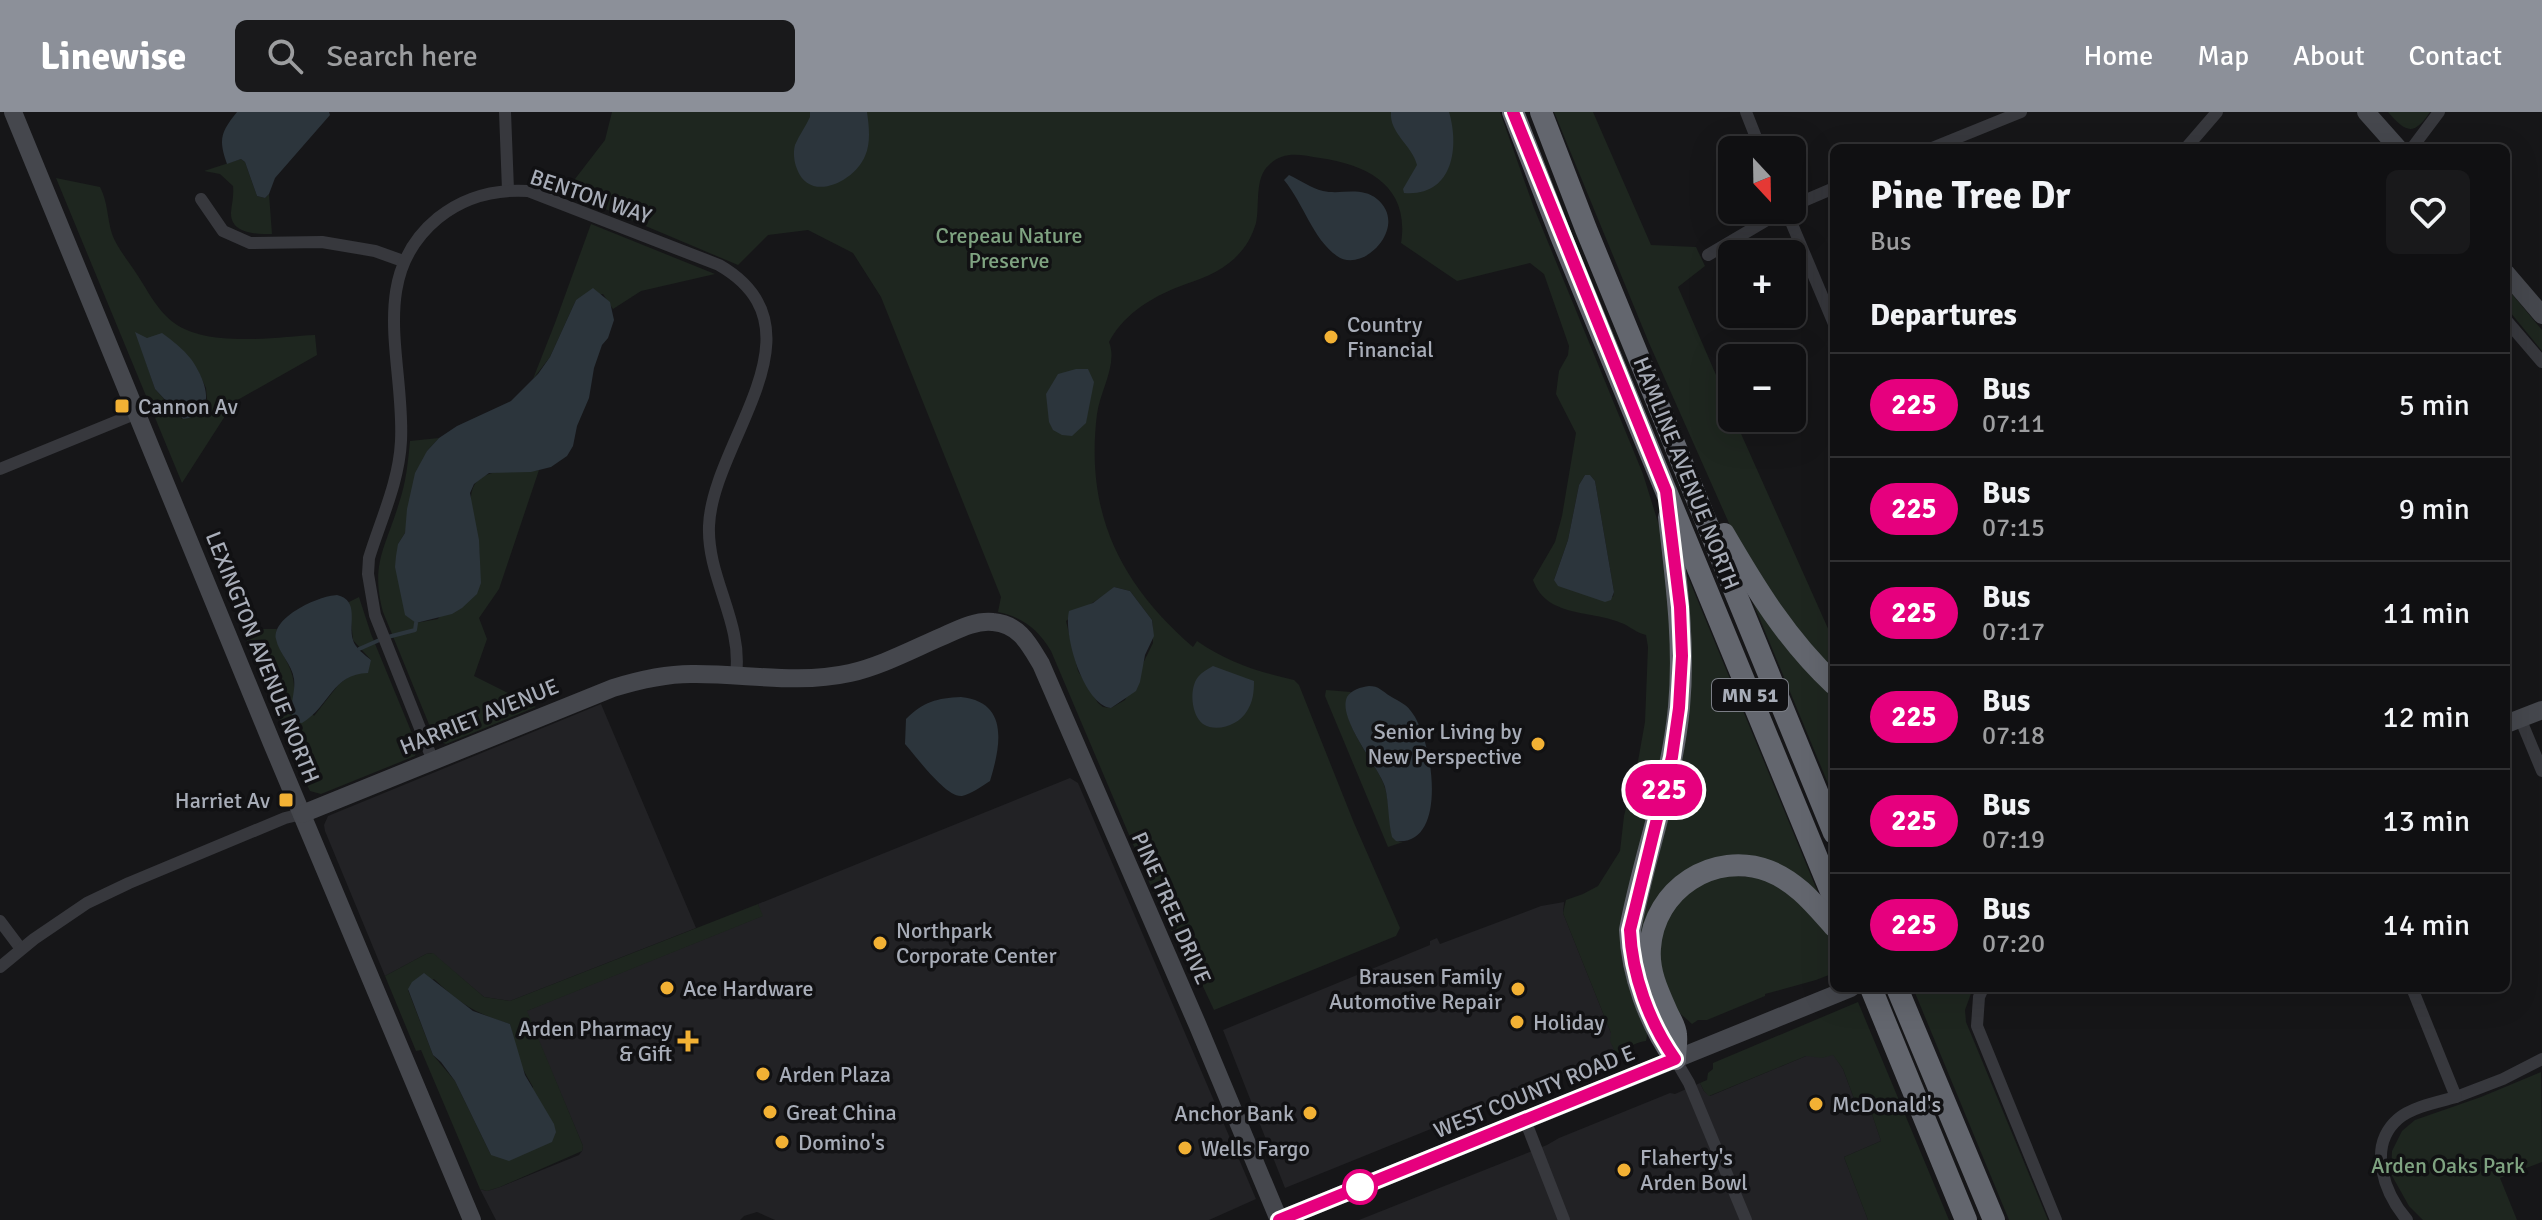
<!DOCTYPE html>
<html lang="en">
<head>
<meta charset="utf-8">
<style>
	body { margin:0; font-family:Signika,sans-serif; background:#19191b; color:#f1f3f6; height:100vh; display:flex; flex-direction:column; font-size:30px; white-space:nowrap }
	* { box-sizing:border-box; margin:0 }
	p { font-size:26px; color:#9c9d9f }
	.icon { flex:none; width:44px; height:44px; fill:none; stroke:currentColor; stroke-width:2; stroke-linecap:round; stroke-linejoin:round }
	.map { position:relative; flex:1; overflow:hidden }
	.side { position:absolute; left:1830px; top:32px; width:680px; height:848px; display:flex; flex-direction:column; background:#101012; border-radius:12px; box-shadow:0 8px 32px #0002,0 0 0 2px #303032 }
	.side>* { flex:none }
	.badge { padding:0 16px; border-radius:26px; font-size:28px; line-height:52px }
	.needle { width:52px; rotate:158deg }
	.buttons { position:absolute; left:1718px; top:24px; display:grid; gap:16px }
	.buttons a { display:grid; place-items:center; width:88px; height:88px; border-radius:12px; background:#101012; box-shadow:0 8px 32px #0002,0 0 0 2px #303032; font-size:40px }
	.map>.badge { position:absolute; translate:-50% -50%; box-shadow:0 0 0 4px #fff }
	h2 { padding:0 40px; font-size:30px; line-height:72px }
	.round { display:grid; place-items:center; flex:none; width:84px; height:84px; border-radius:12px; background:#19191b }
	.headline { display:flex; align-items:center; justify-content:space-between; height:136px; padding:0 40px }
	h1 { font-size:38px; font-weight:800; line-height:60px }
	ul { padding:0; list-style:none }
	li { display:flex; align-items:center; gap:24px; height:104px; padding:0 40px; border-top:2px solid #303032 }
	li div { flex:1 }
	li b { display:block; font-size:30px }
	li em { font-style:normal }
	li .badge { min-width:88px; font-weight:700; text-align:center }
	header { display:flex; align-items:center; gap:48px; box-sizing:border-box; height:112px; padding:0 40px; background:#8c9099; color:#fff }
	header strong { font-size:38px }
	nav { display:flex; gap:44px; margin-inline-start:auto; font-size:28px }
	.search { width:560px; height:72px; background:#19191b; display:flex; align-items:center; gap:20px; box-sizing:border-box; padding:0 28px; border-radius:12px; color:#9c9d9f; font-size:30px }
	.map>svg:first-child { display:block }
	.built { fill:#222225 }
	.green { fill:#1e261f; fill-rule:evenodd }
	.water { fill:#2c353c }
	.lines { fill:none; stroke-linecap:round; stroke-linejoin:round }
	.stream { stroke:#2c353c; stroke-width:4 }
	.street { stroke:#37383d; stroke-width:12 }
	.secondary { stroke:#45474d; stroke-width:18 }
	.highway { stroke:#63666e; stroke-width:22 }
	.line-casing { stroke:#fff; stroke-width:18 }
	.line { stroke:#e6007e; stroke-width:12 }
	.poi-dot { fill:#f2b134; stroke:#111113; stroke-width:3 }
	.stop-dot { fill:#fff; stroke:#e6007e; stroke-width:4 }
	.labels { text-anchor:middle; stroke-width:7; stroke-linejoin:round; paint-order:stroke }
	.shield { fill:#111113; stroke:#7b7e86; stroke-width:2 }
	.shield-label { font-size:20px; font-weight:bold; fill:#a8adb8 }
	.street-label { font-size:22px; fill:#a8adb8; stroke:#111113 }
	.park-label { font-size:22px; fill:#7fa381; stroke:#111113 }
	.poi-label { font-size:22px; fill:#a8adb8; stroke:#111113; text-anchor:start }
</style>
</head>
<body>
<header>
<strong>Linewise</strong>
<div class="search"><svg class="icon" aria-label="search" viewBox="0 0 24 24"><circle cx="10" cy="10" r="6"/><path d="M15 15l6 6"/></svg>Search here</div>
<nav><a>Home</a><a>Map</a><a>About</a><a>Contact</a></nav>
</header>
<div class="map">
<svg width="2542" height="1108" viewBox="0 0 2542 1108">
	<rect width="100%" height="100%" fill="#161618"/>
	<g class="built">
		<path d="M 601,592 L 696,816 L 510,889 L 484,885 L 432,841 L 426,842 L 385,864 L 325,719 L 324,713 L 328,704 Z"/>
		<path d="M 1070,666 L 1078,671 L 1256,1087 L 1209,1108 L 775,1108 L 757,1100 L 744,1104 L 740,1108 L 496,1108 L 480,1077 L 487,1079 L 500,1075 L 579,1043 L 582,1039 L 583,1034 L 526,899 L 762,804 L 758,792 Z"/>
		<path d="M 1564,790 L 1563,801 L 1611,921 L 1611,929 L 1616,942 L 1285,1076 L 1223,918 L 1430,833 L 1430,829 L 1437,826 L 1440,832 L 1541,794 Z"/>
		<path d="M 1833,942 L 1843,957 L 1859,1000 L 1870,996 L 1881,1029 L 1844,1045 L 1868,1108 L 1359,1108 L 1547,1033 L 1559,1026 L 1670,981 L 1675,982 L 1700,971 L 1704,979 L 1710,984 L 1806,944 Z"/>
	</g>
	<g class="green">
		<path d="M 612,0 L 1500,0 L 1534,96 L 1643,362 L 1665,433 L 1674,604 L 1626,805 L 1648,918 L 1646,929 C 1638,929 1624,938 1616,942 L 1610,929 L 1611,921 L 1563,801 L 1566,788 L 1583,782 L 1598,774 L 1620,739 L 1624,704 L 1638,649 L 1645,610 L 1648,535 L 1646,523 C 1637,521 1632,516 1624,512 C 1592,497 1547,507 1533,468 L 1555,430 L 1562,404 L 1576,321 L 1556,282 L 1559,259 L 1568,243 L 1569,234 L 1544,162 L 1530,151 L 1457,169 L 1401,131 C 1410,75 1369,53 1320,46 C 1301,43 1284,38 1269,53 C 1254,66 1260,94 1256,111 C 1251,128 1242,141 1229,151 C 1212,165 1192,169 1173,177 C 1147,188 1122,205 1109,230 C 1118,252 1100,279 1097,302 C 1085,400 1119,471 1193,535 L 1197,529 C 1229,551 1256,559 1294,568 L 1299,573 L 1354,711 L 1400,816 L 1396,824 L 1214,898 L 1176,817 L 1171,819 L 1158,791 L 1051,539 C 1038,517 1022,505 998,500 L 1001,485 L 881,185 L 853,141 L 808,118 L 768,123 L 738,153 L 565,80 L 605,28 ZM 1585,363 L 1590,363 L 1595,369 L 1614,480 L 1613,485 L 1554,468 L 1568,428 L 1579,373 ZM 1114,475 L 1130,479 L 1152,508 L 1153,515 L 1153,531 L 1125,588 L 1111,596 L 1103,595 L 1098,591 L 1078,559 L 1066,509 C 1082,496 1100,488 1114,475 Z"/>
		<path d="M 1554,0 L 1593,0 L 1651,133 L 1696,135 L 1705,154 L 1678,175 L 1732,300 L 1732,306 L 1734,306 L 1834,530 L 1834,563 L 1819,549 L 1744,445 L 1649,231 Z"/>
		<path d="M 2388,0 L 2430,0 C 2414,24 2406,21 2388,0 Z"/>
		<path d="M 241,47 L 245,50 L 257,84 L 265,86 L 269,82 L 272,122 C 256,122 230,122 231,100 C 232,91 234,83 233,74 L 220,62 L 204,59 Z"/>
		<path d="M 56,66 L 100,75 C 108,90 107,106 112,122 C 117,136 130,151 138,164 C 147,178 155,193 166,204 C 198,238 273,225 315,223 L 317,243 L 234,290 L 182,371 ZM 143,241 L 197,257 L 206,276 L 207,287 L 182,307 L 155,277 Z"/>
		<path d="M 591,112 L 715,162 L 641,179 L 613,197 L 603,182 L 576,188 L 550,245 L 533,267 L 555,211 Z"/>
		<path d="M 2506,175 L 2542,218 L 2542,239 L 2506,195 Z"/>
		<path d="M 439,326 L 427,339 L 405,421 L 398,432 L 416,511 L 438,507 C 446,494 477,457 479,445 C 482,420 456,379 484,364 C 499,356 522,362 539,358 L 499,477 L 479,506 L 487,527 L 474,564 L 536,595 L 446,632 L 435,627 L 383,500 C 370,452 386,435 399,391 C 406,371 408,350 410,329 Z"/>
		<path d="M 1688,465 L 1821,788 L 1807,777 L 1709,750 L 1644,838 L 1638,812 L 1661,718 L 1684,466 Z"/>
		<path d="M 1747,476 L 1834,577 L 1834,686 Z"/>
		<path d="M 359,485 L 371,522 L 418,636 L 415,644 L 321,682 L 310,679 L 304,667 L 242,517 L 277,517 C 273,539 296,551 294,580 L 314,604 L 339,572 L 371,548 L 353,528 L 349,490 Z"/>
		<path d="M 1326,578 L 1351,580 C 1332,604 1379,653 1385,676 C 1391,697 1387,711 1399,730 L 1403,730 L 1388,735 L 1325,584 Z"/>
		<path d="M 1714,762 L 1773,767 L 1832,823 L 1834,827 L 1834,861 L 1816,868 L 1765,882 L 1765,884 L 1707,908 L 1698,908 L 1692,912 L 1674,896 L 1656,850 L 1669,795 Z"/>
		<path d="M 758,792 L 763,804 L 527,899 L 583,1034 L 582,1039 L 500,1075 L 487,1079 L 480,1077 L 421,938 L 416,939 L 385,864 L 426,842 L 433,841 L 484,885 L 510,889 ZM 434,867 C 459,891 476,902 510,912 L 520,952 L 533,975 L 491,1043 L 455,969 L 433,943 L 408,878 Z"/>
		<path d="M 1913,876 L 1973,876 L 1965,898 L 1966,910 L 2048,1108 L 2009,1108 Z"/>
		<path d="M 1858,890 L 1949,1108 L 1868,1108 L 1844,1045 L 1881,1029 L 1870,996 L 1859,1000 L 1843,957 L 1833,943 L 1822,946 L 1806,944 L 1709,984 L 1704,979 L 1700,971 L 1707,968 L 1708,961 L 1713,957 L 1713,951 Z"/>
		<path d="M 2541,960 L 2542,1050 L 2500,1066 L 2517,1108 L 2423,1108 L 2409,1094 L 2391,1062 L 2392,1039 L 2402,1019 L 2415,1008 L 2481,985 Z"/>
	</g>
	<g class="water">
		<path d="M 237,0 L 329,0 L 330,3 L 275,66 L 269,82 L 265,86 L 257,84 L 245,50 L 241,47 L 227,52 C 218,27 221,20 237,0 Z"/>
		<path d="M 810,0 L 867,0 C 869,14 871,31 865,44 C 855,69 810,92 797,57 C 794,50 793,40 795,33 C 799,23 806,14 810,5 Z"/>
		<path d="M 1391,0 L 1449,0 C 1460,37 1452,85 1404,81 L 1403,77 L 1417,53 C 1412,33 1389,21 1391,0 Z"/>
		<path d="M 1289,63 C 1300,68 1311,76 1323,79 C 1341,83 1361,74 1377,87 C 1410,114 1363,163 1337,144 C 1312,126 1304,92 1284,68 Z"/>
		<path d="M 593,176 L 610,190 L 614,208 L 608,226 L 602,233 L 594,256 L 589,286 L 577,314 L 573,334 L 567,344 L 551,355 L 531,360 L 489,361 L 474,372 L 470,381 L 479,428 L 481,471 L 477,482 L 462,496 L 452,502 L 416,511 L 405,503 L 395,455 L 396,444 L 398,432 L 405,421 L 407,397 L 415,361 L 427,339 L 439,326 L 457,314 L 511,289 L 538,262 L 550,245 L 576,188 Z"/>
		<path d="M 135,220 L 147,226 L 162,221 C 173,229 183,237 191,247 C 206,268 219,303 183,307 L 155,277 Z"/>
		<path d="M 1076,257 L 1088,257 L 1094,270 L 1086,311 L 1072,324 L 1062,323 L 1053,318 L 1049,310 L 1046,282 L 1058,262 Z"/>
		<path d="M 1585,363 L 1590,363 L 1595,369 L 1614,480 L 1611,488 L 1605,490 L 1558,474 L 1554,468 L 1568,428 L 1579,373 Z"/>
		<path d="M 1114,475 L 1130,479 L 1152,508 L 1154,524 L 1145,543 L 1140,570 L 1136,579 L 1111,596 C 1084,593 1063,523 1069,499 L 1093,491 Z"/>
		<path d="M 337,483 C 360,488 348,512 353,528 C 355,536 365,543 371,548 L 368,561 C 332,562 330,594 302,611 L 295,610 C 287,595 296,583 294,567 C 292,552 279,542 276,527 C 272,505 318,484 337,483 Z"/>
		<path d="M 1213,554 L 1254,569 C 1254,580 1253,590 1247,599 C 1239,613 1217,621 1203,612 C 1191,603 1189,576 1198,565 C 1202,560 1208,557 1213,554 Z"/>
		<path d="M 1369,574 C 1379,574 1382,579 1390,584 C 1396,588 1406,592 1410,598 C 1433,624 1450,735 1396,729 L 1392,725 C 1388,709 1389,691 1385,675 C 1379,655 1337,607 1347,585 C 1351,578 1361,575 1369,574 Z"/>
		<path d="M 961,585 C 1009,590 1001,633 990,669 C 982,674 971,682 962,684 C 946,686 916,644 905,632 L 906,607 C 923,590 937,586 961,585 Z"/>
		<path d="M 424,861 L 473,899 L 510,912 L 525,963 L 554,1012 L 556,1020 L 552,1030 L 509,1049 L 491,1043 L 455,969 L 441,950 L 433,943 L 408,877 L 412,870 Z"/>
	</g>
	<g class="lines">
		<path class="stream" d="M 359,537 L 384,526 L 415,518 L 416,511"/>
		<g class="street">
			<path d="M 505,0 L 508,78"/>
			<path d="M 1746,0 L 1761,38"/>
			<path d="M 1932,36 L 2021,0"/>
			<path d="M 2186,36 L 2217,0"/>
			<path d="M 2412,36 L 2439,0"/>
			<path d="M 201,87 L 223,119 L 250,131 L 322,130 L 375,139 L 403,149"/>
			<path d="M 1792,94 L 1834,76"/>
			<path d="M 1786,98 L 1834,212"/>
			<path d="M 1708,143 L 1784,98"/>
			<path d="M 2506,208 L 2542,250"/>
			<path d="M 0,357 L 137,301"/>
			<path d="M 2520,606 L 2542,659"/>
			<path d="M 433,649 L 375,503 L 368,462 L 369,446 C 381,407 399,370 401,329 C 405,250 366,165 438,106 C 464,85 495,77 528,79 L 719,153 C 830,217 712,329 709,414 C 707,466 743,510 736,563"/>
			<path d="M 0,809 L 21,837"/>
			<path d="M 0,855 L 34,827 L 87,791 L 129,771 L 285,706 L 302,702"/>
			<path d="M 1983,876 L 1979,885 L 1977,914 L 2056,1108"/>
			<path d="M 1675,947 L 1689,971 L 1746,1108"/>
			<path d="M 2456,985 L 2503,967 L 2542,947"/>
			<path d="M 1525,1008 L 1564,1108"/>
			<path d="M 2407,1108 C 2385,1082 2366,1035 2398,1007 C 2412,995 2438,990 2456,985 L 2412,876"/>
		</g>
		<g class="secondary">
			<path d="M 13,0 L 271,629 L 472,1108"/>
			<path d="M 2366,0 L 2398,36"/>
			<path d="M 2506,161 L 2542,203"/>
			<path d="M 2506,612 L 2542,598"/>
			<path d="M 302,702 L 613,576 C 639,568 664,562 691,562 C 744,561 796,573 850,561 C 881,554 911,538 941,525 C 957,518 975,508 993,510 C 1019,512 1029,532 1041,552 L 1198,914 L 1279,1108"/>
			<path d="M 1279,1108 L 1851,876"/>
		</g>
		<g class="highway">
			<path d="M 1513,0 L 1561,124 L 1834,787"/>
			<path d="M 1541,0 L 1586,117 L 1834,721"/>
			<path d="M 1669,405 C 1676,468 1685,531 1679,595 C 1672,671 1644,743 1630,818 C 1632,863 1649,910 1675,947"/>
			<path d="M 1724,422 C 1756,477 1787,528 1834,572"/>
			<path d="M 1871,876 L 1966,1108"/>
			<path d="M 1897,876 L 1994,1108"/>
			<path d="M 1675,947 C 1675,939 1677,930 1676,923 C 1676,915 1670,907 1667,900 C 1658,880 1648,859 1650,836 C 1654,777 1714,738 1769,759 C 1797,770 1815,793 1834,814"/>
		</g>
	</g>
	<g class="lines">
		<g class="line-casing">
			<path id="line" d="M 1279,1108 L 1675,947 C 1649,910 1632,863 1630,818 L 1672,645 L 1679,596 L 1682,544 L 1680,495 L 1666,379 L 1513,0"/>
		</g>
		<use href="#line" class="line"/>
	</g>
	<g class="poi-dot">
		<circle cx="1331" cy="225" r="8"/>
		<rect x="114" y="286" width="16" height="16" rx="4"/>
		<circle cx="1538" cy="632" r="8"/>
		<rect x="278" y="680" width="16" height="16" rx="4"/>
		<circle cx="880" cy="831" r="8"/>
		<circle cx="667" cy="876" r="8"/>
		<circle cx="1518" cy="877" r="8"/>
		<circle cx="1517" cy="910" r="8"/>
		<path d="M684 917h8v8h8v8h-8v8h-8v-8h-8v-8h8z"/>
		<circle cx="763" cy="962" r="8"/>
		<circle cx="1816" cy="992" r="8"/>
		<circle cx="770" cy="1000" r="8"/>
		<circle cx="1310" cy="1001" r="8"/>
		<circle cx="782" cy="1030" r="8"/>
		<circle cx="1185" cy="1036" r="8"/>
		<circle cx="1624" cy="1058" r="8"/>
	</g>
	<circle class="stop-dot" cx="1360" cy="1075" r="16"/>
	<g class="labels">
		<rect class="shield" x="1712" y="567" width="76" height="32" rx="6"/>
		<g class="shield-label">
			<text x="1750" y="590">MN 51</text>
		</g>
		<g class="street-label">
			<text transform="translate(591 84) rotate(19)" y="8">BENTON WAY</text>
			<text transform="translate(1687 361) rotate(68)" y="8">HAMLINE AVENUE NORTH</text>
			<text transform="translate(263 545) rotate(68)" y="8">LEXINGTON AVENUE NORTH</text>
			<text transform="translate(479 604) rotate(-22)" y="8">HARRIET AVENUE</text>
			<text transform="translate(1172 796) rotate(66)" y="8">PINE TREE DRIVE</text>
			<text transform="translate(1534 979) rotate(-22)" y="8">WEST COUNTY ROAD E</text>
		</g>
		<g class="park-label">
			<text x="1009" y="131">Crepeau Nature<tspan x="1009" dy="25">Preserve</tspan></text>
			<text x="2448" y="1061">Arden Oaks Park</text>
		</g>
		<g class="poi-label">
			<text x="1347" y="220">Country<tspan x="1347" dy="25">Financial</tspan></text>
			<text x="138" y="302">Cannon Av</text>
			<text x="1522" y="627" text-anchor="end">Senior Living by<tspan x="1522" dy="25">New Perspective</tspan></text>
			<text x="270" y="696" text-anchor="end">Harriet Av</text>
			<text x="896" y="826">Northpark<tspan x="896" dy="25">Corporate Center</tspan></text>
			<text x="1502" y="872" text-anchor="end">Brausen Family<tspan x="1502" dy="25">Automotive Repair</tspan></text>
			<text x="683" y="884">Ace Hardware</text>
			<text x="1533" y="918">Holiday</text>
			<text x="672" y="924" text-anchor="end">Arden Pharmacy<tspan x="672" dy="25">&amp; Gift</tspan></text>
			<text x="779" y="970">Arden Plaza</text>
			<text x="1832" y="1000">McDonald's</text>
			<text x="786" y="1008">Great China</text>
			<text x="1294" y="1009" text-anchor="end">Anchor Bank</text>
			<text x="798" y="1038">Domino's</text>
			<text x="1201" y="1044">Wells Fargo</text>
			<text x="1640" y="1053">Flaherty's<tspan x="1640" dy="25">Arden Bowl</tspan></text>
		</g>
	</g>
</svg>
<div class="buttons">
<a><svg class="needle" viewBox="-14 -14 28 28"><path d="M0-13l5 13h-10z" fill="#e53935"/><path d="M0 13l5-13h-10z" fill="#9c9d9f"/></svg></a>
<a>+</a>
<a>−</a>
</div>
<b class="badge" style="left:1664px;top:678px;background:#e6007e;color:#fff">225</b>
<section class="side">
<div class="headline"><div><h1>Pine Tree Dr</h1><p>Bus</p></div><a class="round"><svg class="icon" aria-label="heart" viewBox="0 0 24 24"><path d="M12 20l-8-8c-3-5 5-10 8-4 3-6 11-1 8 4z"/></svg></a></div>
<h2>Departures</h2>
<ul>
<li><span class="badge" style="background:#e6007e;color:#fff">225</span><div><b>Bus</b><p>07:11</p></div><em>5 min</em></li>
<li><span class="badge" style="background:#e6007e;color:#fff">225</span><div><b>Bus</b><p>07:15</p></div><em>9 min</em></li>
<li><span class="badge" style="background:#e6007e;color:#fff">225</span><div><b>Bus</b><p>07:17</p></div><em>11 min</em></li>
<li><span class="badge" style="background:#e6007e;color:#fff">225</span><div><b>Bus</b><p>07:18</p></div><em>12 min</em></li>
<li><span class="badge" style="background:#e6007e;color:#fff">225</span><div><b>Bus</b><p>07:19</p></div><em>13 min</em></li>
<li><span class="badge" style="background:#e6007e;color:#fff">225</span><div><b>Bus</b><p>07:20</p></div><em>14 min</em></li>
</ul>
</section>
</div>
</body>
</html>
